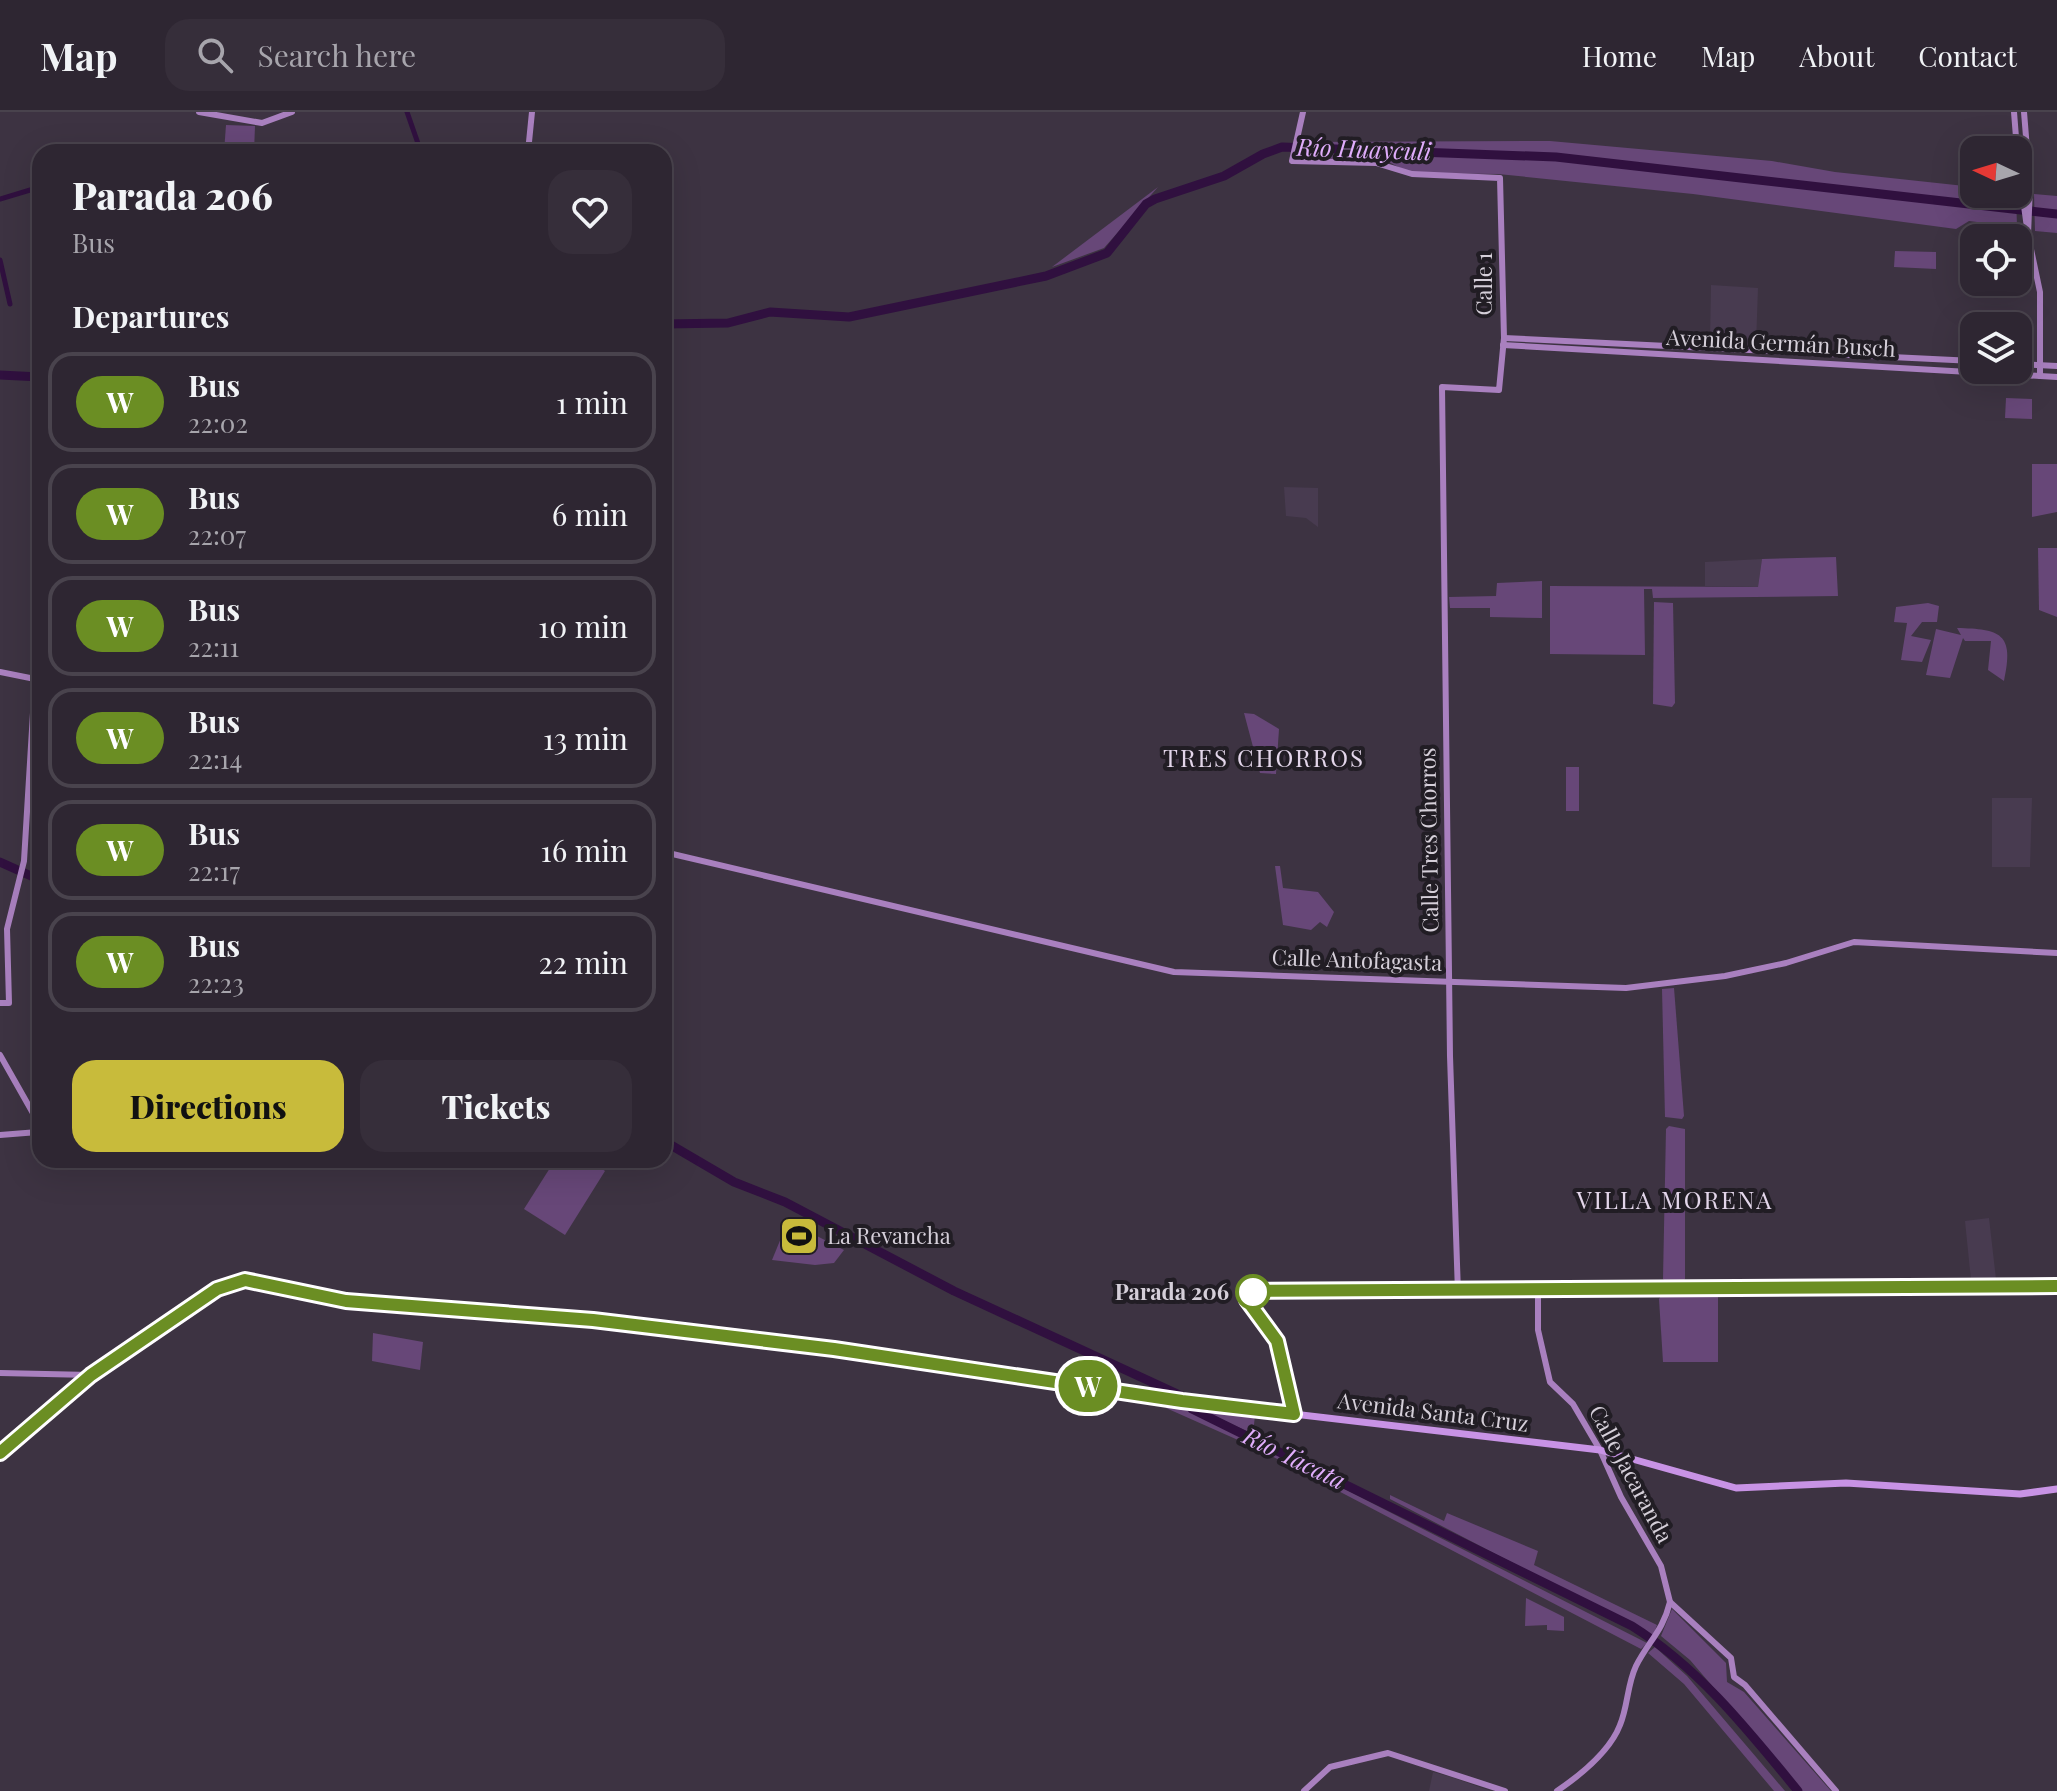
<!DOCTYPE html>
<html lang="en">
<head>
<meta charset="utf-8">
<style>
	body { margin:0; font-family:"Playfair Display",serif; background:#362e3a; color:#f1f3f6; height:100vh; display:flex; flex-direction:column; font-size:30px; white-space:nowrap }
	* { box-sizing:border-box; margin:0 }
	p { font-size:26px; color:#a7a5ac }
	.icon { flex:none; width:44px; height:44px; fill:none; stroke:currentColor; stroke-width:2; stroke-linecap:round; stroke-linejoin:round }
	.map { position:relative; flex:1; overflow:hidden }
	.details { position:absolute; left:32px; top:32px; width:640px; height:1024px; display:flex; flex-direction:column; background:#2e2632; border-radius:24px; box-shadow:0 8px 32px #0002,0 0 0 2px #49434d }
	.details>* { flex:none }
	.badge { padding:0 16px; border-radius:26px; font-size:28px; line-height:52px }
	.needle { width:52px; rotate:274deg }
	.buttons { position:absolute; left:1960px; top:24px; display:grid; gap:16px }
	.buttons a { display:grid; place-items:center; width:72px; height:72px; border-radius:16px; background:#2e2632; box-shadow:0 8px 32px #0002,0 0 0 2px #49434d; font-size:40px }
	.map>.badge { position:absolute; translate:-50% -50%; box-shadow:0 0 0 4px #fff }
	h2 { padding:0 40px; font-size:30px; line-height:72px }
	.round { display:grid; place-items:center; flex:none; width:84px; height:84px; border-radius:24px; background:#362e3a }
	.head { display:flex; align-items:center; justify-content:space-between; height:136px; padding:0 40px }
	h1 { font-size:38px; font-weight:800; line-height:60px }
	.cta { display:flex; gap:16px; margin-top:auto; padding:16px 40px }
	.cta a { flex:1; height:92px; border-radius:24px; background:#c8bb3b; color:#111; font-size:32px; font-weight:800; line-height:92px; text-align:center }
	.cta a+a { background:#362e3a; color:#f1f3f6 }
	ul { padding:0; list-style:none }
	li { display:flex; align-items:center; gap:24px; height:100px; margin:0 16px 12px; padding:0 24px; border:4px solid #49434d; border-radius:24px }
	li div { flex:1 }
	li b { display:block; font-size:30px }
	li em { font-style:normal }
	li .badge { min-width:88px; font-weight:700; text-align:center }
	header { display:flex; align-items:center; gap:48px; box-sizing:border-box; height:112px; padding:0 40px; background:#2e2632; border-bottom:2px solid #49434d }
	header strong { font-size:38px }
	nav { display:flex; gap:44px; margin-inline-start:auto; font-size:28px }
	.search { width:560px; height:72px; background:#362e3a; display:flex; align-items:center; gap:20px; box-sizing:border-box; padding:0 28px; border-radius:24px; color:#a7a5ac; font-size:30px }
	.map>svg:first-child { display:block }
	.built { fill:#483b50 }
	.green { fill:#674778 }
	.lines { fill:none; stroke-linecap:round; stroke-linejoin:round }
	.canal { stroke:#30103f; stroke-width:5 }
	.river { stroke:#30103f; stroke-width:9 }
	.secondary { stroke:#a980bf; stroke-width:6 }
	.primary { stroke:#c893e5; stroke-width:7 }
	.line-casing { stroke:#fff; stroke-width:18 }
	.line { stroke:#6b8e23; stroke-width:12 }
	.stop-dot { fill:#fff; stroke:#6b8e23; stroke-width:4 }
	.labels { text-anchor:middle; stroke-width:8; stroke-linejoin:round; paint-order:stroke }
	.street-label { font-size:22px; fill:#d5cfd9; stroke:#211d24 }
	.poi-label { font-size:22px; fill:#d5cfd9; stroke:#211d24; text-anchor:start }
	.stop-label { font-size:22px; font-weight:bold; fill:#d5cfd9; stroke:#211d24; text-anchor:end }
	.water-label { font-size:24px; font-style:italic; fill:#e0adfc; stroke:#211d24 }
	.neighbourhood-label { font-size:24px; letter-spacing:2px; fill:#e3d6ea; stroke:#211d24 }
</style>
</head>
<body>
<header>
<strong>Map</strong>
<div class="search"><svg class="icon" aria-label="search" viewBox="0 0 24 24"><circle cx="10" cy="10" r="6"/><path d="M15 15l6 6"/></svg>Search here</div>
<nav><a>Home</a><a>Map</a><a>About</a><a>Contact</a></nav>
</header>
<div class="map">
<svg width="2057" height="1679" viewBox="0 0 2057 1679">
	<rect width="100%" height="100%" fill="#3d3342"/>
	<g class="built">
		<path d="M 1711,173 L 1758,176 L 1756,233 L 1710,230 Z"/>
		<path d="M 1284,375 L 1318,376 L 1318,415 L 1306,406 L 1286,404 Z"/>
		<path d="M 1762,447 L 1758,475 L 1705,474 L 1705,450 Z"/>
		<path d="M 1992,686 L 2032,686 L 2030,755 L 1992,755 Z"/>
		<path d="M 1989,1106 L 1996,1167 L 1971,1168 L 1965,1109 Z"/>
		<path d="M 1433,1660 L 1451,1665 L 1491,1679 L 1429,1679 Z"/>
	</g>
	<g class="green">
		<path d="M 226,13 L 255,14 L 254,40 L 224,40 Z"/>
		<path d="M 1550,29 L 1772,49 L 1835,60 L 1974,75 L 1974,82 L 2016,82 L 2017,115 L 1969,109 L 1956,117 L 1693,82 L 1498,62 L 1409,61 L 1389,50 L 1297,45 L 1300,30 Z"/>
		<path d="M 1158,75 L 1104,136 L 1052,155 Z"/>
		<path d="M 2034,82 L 2057,84 L 2057,121 L 2035,119 Z"/>
		<path d="M 1895,139 L 1936,140 L 1936,157 L 1894,155 Z"/>
		<path d="M 2006,286 L 2032,287 L 2032,307 L 2005,306 Z"/>
		<path d="M 2032,352 L 2057,352 L 2057,400 L 2032,405 Z"/>
		<path d="M 2038,436 L 2057,436 L 2057,505 L 2039,498 Z"/>
		<path d="M 1836,445 L 1838,484 L 1653,486 L 1652,477 L 1644,477 L 1645,543 L 1550,542 L 1550,474 L 1758,475 L 1762,447 Z"/>
		<path d="M 1542,469 L 1542,506 L 1490,505 L 1490,496 L 1450,496 L 1449,485 L 1496,484 L 1497,471 Z"/>
		<path d="M 1654,490 L 1673,491 L 1675,591 L 1672,595 L 1653,592 Z"/>
		<path d="M 1928,491 L 1939,494 L 1937,510 L 1922,510 L 1911,524 L 1931,528 L 1922,550 L 1901,548 L 1907,511 L 1894,510 L 1896,495 Z"/>
		<path d="M 1957,516 C 2000,517 2015,521 2004,569 L 1988,558 L 1991,529 L 1965,529 L 1963,526 L 1950,566 L 1926,563 L 1936,517 L 1961,523 Z"/>
		<path d="M 1244,601 L 1254,602 L 1279,617 L 1276,662 L 1260,661 Z"/>
		<rect x="1566" y="655" width="13" height="44"/>
		<path d="M 1275,754 L 1280,754 L 1283,776 L 1318,780 L 1334,800 L 1327,815 L 1320,810 L 1311,818 L 1283,813 Z"/>
		<path d="M 1674,876 L 1684,1004 L 1682,1007 L 1665,1005 L 1662,877 Z"/>
		<path d="M 1669,1014 L 1685,1017 L 1685,1167 L 1681,1172 L 1667,1172 L 1663,1167 L 1666,1017 Z"/>
		<path d="M 555,1048 L 589,1048 L 605,1059 L 565,1123 L 524,1097 Z"/>
		<path d="M 788,1109 L 844,1138 L 834,1151 L 815,1153 L 772,1148 Z"/>
		<path d="M 1662,1182 L 1718,1183 L 1718,1250 L 1663,1250 L 1659,1187 Z"/>
		<path d="M 373,1221 L 423,1230 L 420,1258 L 372,1249 Z"/>
		<path d="M 1167,1291 L 1188,1294 L 1189,1298 L 1647,1531 L 1641,1537 L 1256,1336 L 1166,1296 Z"/>
		<path d="M 1195,1295 L 1255,1303 L 1253,1322 Z"/>
		<path d="M 1390,1383 L 1444,1409 L 1447,1401 L 1538,1439 L 1534,1453 L 1657,1513 L 1653,1524 L 1390,1387 Z"/>
		<path d="M 1526,1486 L 1564,1505 L 1564,1519 L 1547,1518 L 1547,1513 L 1525,1514 Z"/>
		<path d="M 1672,1497 L 1726,1551 L 1727,1570 L 1744,1580 L 1831,1679 L 1802,1679 L 1690,1548 L 1661,1524 Z"/>
		<path d="M 1655,1535 L 1687,1564 L 1785,1679 L 1774,1679 L 1684,1572 L 1648,1541 Z"/>
	</g>
	<g class="lines">
		<g class="canal">
			<path d="M 407,0 L 421,40"/>
			<path d="M 0,87 L 40,75"/>
			<path d="M 0,148 L 10,192"/>
		</g>
		<g class="river">
			<path d="M 664,212 L 728,211 L 770,200 L 849,205 L 1046,164 L 1107,141 L 1146,92 L 1155,87 L 1224,64 L 1263,42 L 1282,35 L 1556,45 L 2057,102"/>
			<path d="M 0,263 L 40,265"/>
			<path d="M 0,750 L 40,768"/>
			<path d="M 664,1029 L 734,1070 L 785,1090 L 954,1179 L 1184,1285 L 1192,1297 L 1632,1514 C 1699,1556 1748,1618 1798,1679"/>
		</g>
		<g class="secondary">
			<path d="M 199,0 L 262,11 L 292,0"/>
			<path d="M 1303,0 L 1292,49 L 1376,51 L 1412,62 L 1500,66 L 1504,226 L 1499,278 L 1442,275 L 1450,944 L 1458,1181 L 1538,1177 L 1538,1218 L 1550,1270 L 1573,1292 L 1600,1338 L 1621,1385 L 1661,1454 L 1670,1490 L 1731,1546 L 1734,1565 L 1745,1573 L 1836,1679"/>
			<path d="M 2014,0 L 2017,38"/>
			<path d="M 528,40 L 532,0"/>
			<path d="M 2018,50 L 2028,123 L 2030,74 L 2024,0"/>
			<path d="M 2028,123 L 2040,180 L 2040,264"/>
			<path d="M 1504,226 L 1974,249"/>
			<path d="M 1503,233 L 2057,265"/>
			<path d="M 2018,252 L 2057,254"/>
			<path d="M 0,560 L 40,568"/>
			<path d="M 664,740 L 1174,860 L 1626,876 L 1725,864 L 1786,851 L 1854,830 L 2057,841"/>
			<path d="M 0,891 L 9,891 L 7,817 L 24,749 L 35,568"/>
			<path d="M 0,943 L 34,1003 L 38,1020 L 0,1023"/>
			<path d="M 0,1261 L 91,1263"/>
			<path d="M 1304,1679 L 1330,1655 L 1388,1641 L 1505,1679"/>
			<path d="M 1557,1679 C 1579,1664 1610,1639 1620,1613 C 1628,1594 1627,1573 1636,1554 C 1648,1530 1663,1519 1670,1490"/>
		</g>
		<path class="primary" d="M 0,1341 L 13,1334 L 91,1263 L 217,1177 L 245,1168 L 346,1189 L 506,1200 L 834,1237 L 1182,1289 L 1600,1338 L 1736,1376 L 1846,1371 L 2020,1382 L 2057,1377"/>
	</g>
	<g class="lines">
		<g class="line-casing">
			<path id="line" d="M 0,1341 L 91,1263 L 217,1177 L 245,1168 L 346,1189 L 593,1208 L 834,1237 L 1182,1289 L 1294,1302 L 1277,1229 L 1247,1188 L 1246,1179 L 2057,1174"/>
		</g>
		<use href="#line" class="line"/>
	</g>
	<defs>
		<g id="stadium-square" transform="scale(2)"><rect x="-9" y="-9" width="18" height="18" rx="4" fill="#c8bb3b" stroke="#211d24"/><path d="M0-5a6.5 5 0 1 0 0 10a6.5 5 0 1 0 0-10ZM-3.5-1.8h7v3.6h-7Z" fill="#111"/></g>
	</defs>
	<g fill-rule="evenodd">
		<use href="#stadium-square" x="799" y="1124"/>
	</g>
	<circle class="stop-dot" cx="1253" cy="1180" r="16"/>
	<g class="labels">
		<g class="street-label">
			<text transform="translate(1484 172) rotate(-90)" y="8">Calle 1</text>
			<text transform="translate(1781 231) rotate(3)" y="8">Avenida Germán Busch</text>
			<text transform="translate(1429 728) rotate(-91)" y="8">Calle Tres Chorros</text>
			<text transform="translate(1357 848) rotate(2)" y="8">Calle Antofagasta</text>
			<text transform="translate(1433 1300) rotate(7)" y="8">Avenida Santa Cruz</text>
			<text transform="translate(1631 1362) rotate(62)" y="8">Calle Jacaranda</text>
		</g>
		<g class="poi-label">
			<text x="827" y="1132">La Revancha</text>
		</g>
		<g class="stop-label">
			<text x="1229" y="1188">Parada 206</text>
		</g>
		<g class="water-label">
			<text transform="translate(1364 38) rotate(2)" y="8">Río Huayculi</text>
			<text transform="translate(1294 1347) rotate(26)" y="8">Río Tacata</text>
		</g>
		<g class="neighbourhood-label">
			<text x="1264" y="655">TRES CHORROS</text>
			<text x="1675" y="1097">VILLA MORENA</text>
		</g>
	</g>
</svg>
<div class="buttons">
<a><svg class="needle" viewBox="-14 -14 28 28"><path d="M0-13l5 13h-10z" fill="#e53935"/><path d="M0 13l5-13h-10z" fill="#a7a5ac"/></svg></a>
<a><svg class="icon" aria-label="locate" viewBox="0 0 24 24"><circle cx="12" cy="12" r="6"/><path d="M12 2v4M12 18v4M2 12h4M18 12h4"/></svg></a>
<a><svg class="icon" aria-label="layers" viewBox="0 0 24 24"><path d="M12 4l9 5-9 5-9-5zM3 14l9 5 9-5"/></svg></a>
</div>
<b class="badge" style="left:1088px;top:1274px;background:#6b8e23;color:#fff">W</b>
<section class="details">
<div class="head"><div><h1>Parada 206</h1><p>Bus</p></div><a class="round"><svg class="icon" aria-label="heart" viewBox="0 0 24 24"><path d="M12 20l-8-8c-3-5 5-10 8-4 3-6 11-1 8 4z"/></svg></a></div>
<h2>Departures</h2>
<ul>
<li><span class="badge" style="background:#6b8e23;color:#fff">W</span><div><b>Bus</b><p>22:02</p></div><em>1 min</em></li>
<li><span class="badge" style="background:#6b8e23;color:#fff">W</span><div><b>Bus</b><p>22:07</p></div><em>6 min</em></li>
<li><span class="badge" style="background:#6b8e23;color:#fff">W</span><div><b>Bus</b><p>22:11</p></div><em>10 min</em></li>
<li><span class="badge" style="background:#6b8e23;color:#fff">W</span><div><b>Bus</b><p>22:14</p></div><em>13 min</em></li>
<li><span class="badge" style="background:#6b8e23;color:#fff">W</span><div><b>Bus</b><p>22:17</p></div><em>16 min</em></li>
<li><span class="badge" style="background:#6b8e23;color:#fff">W</span><div><b>Bus</b><p>22:23</p></div><em>22 min</em></li>
</ul>
<div class="cta"><a>Directions</a><a>Tickets</a></div>
</section>
</div>
</body>
</html>
